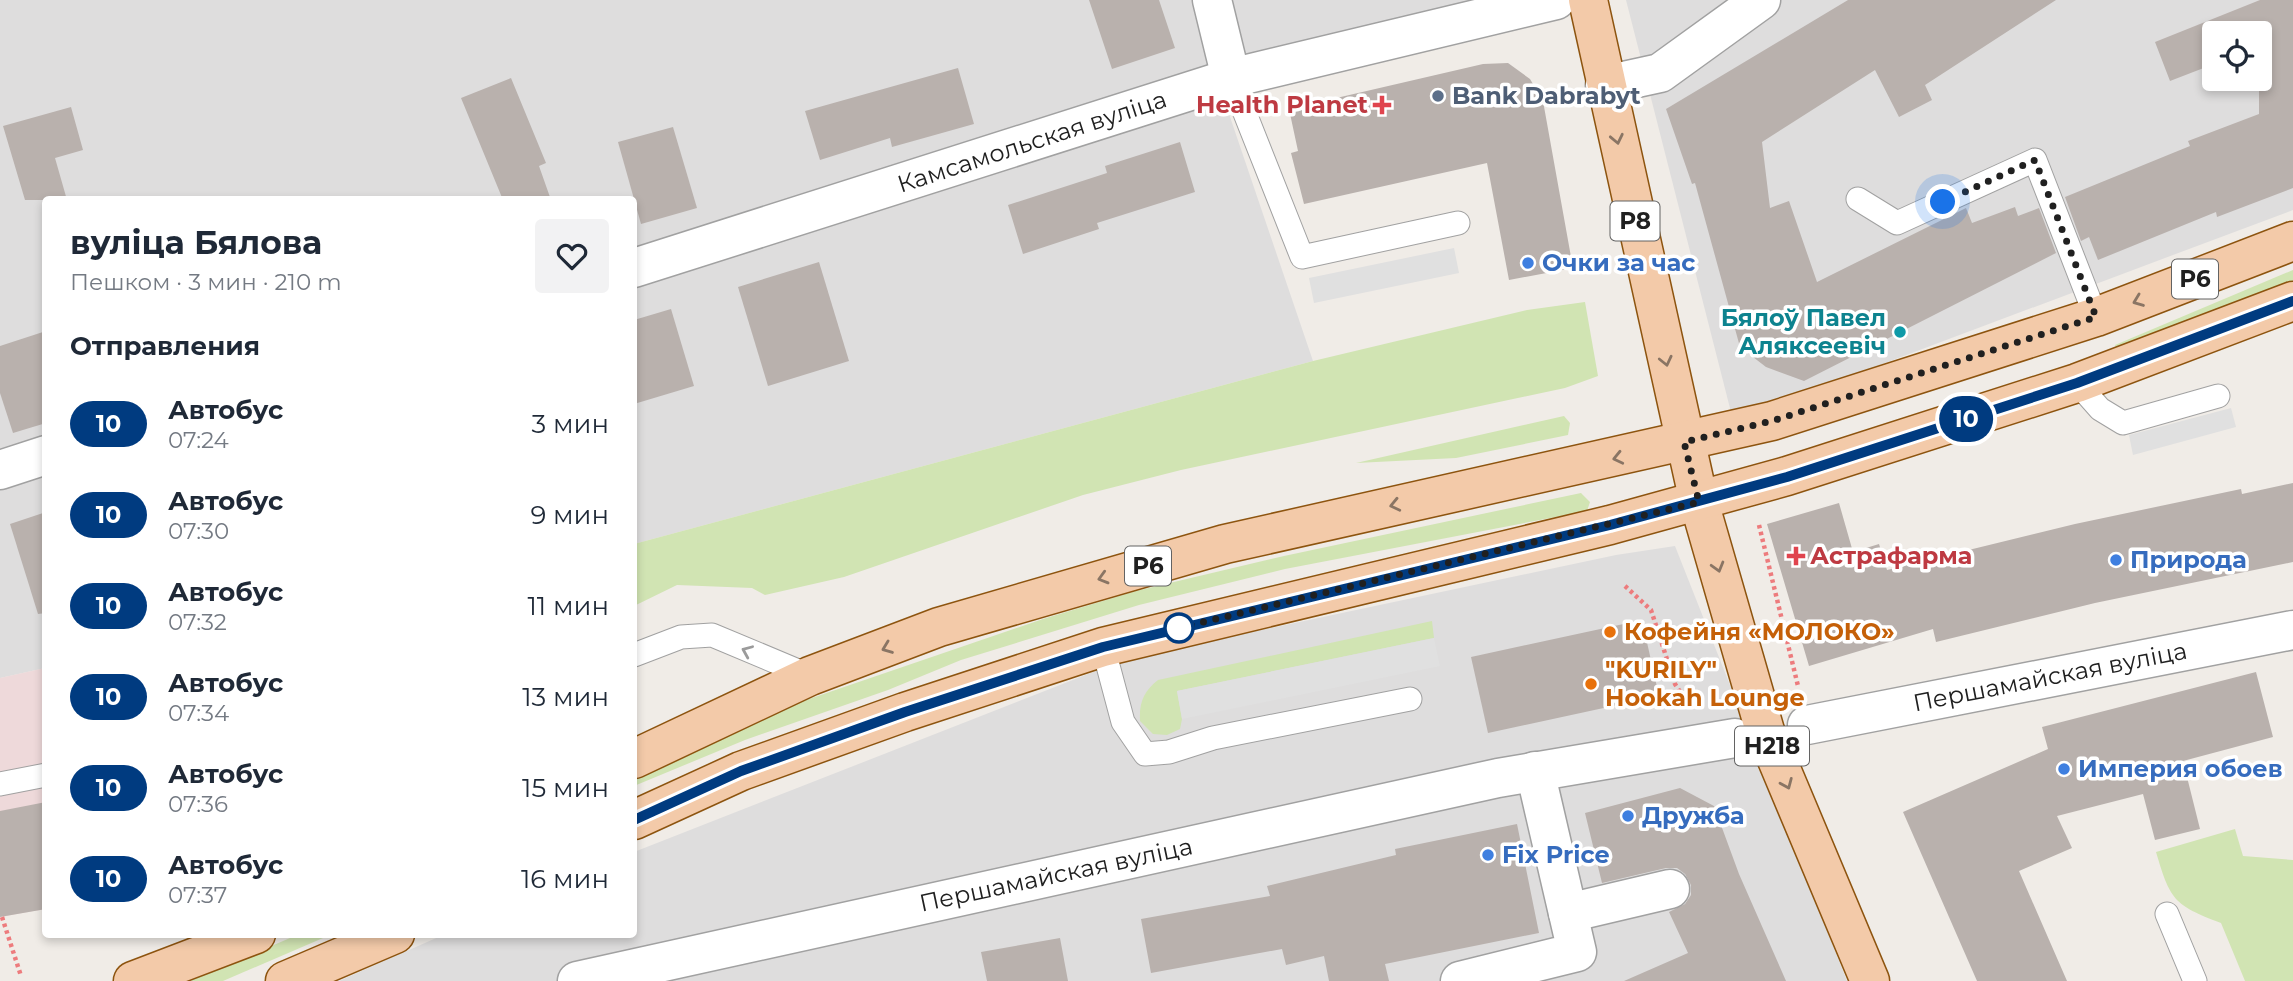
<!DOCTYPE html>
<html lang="ru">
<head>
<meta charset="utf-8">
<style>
	body { margin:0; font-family:Montserrat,sans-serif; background:#f2f2f3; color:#1f2937; height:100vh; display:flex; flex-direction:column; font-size:26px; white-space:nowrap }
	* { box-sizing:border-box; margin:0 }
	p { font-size:23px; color:#747a83 }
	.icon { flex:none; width:38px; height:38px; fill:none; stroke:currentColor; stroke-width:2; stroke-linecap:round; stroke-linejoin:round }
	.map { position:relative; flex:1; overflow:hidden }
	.panel { position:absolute; left:42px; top:196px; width:595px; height:742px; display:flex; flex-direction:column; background:#fff; border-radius:7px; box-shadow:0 4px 10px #0003 }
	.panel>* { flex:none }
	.badge { padding:0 14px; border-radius:23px; font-size:24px; line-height:46px }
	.buttons { position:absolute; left:2202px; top:21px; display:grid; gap:14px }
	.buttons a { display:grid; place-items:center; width:70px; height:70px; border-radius:7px; background:#fff; box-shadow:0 4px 10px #0003; font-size:35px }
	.you { position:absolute; width:35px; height:35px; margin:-18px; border:5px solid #fff; border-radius:50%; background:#1a73e8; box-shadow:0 0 0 10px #1a73e833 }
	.map>.badge { position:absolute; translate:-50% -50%; box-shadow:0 0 0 4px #fff }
	h2 { padding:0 28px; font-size:26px; line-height:63px }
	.round { display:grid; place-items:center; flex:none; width:74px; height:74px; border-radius:7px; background:#f2f2f3 }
	.head { display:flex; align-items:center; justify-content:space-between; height:119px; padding:0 28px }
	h1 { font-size:33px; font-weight:700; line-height:52px }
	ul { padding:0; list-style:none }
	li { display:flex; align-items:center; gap:21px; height:91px; padding:0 28px }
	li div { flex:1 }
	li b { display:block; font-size:26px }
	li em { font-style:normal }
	li .badge { min-width:77px; font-weight:700; text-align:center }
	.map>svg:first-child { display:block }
	.residential { fill:#dedddd; fill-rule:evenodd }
	.commercial { fill:#eed9da }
	.grass { fill:#d1e4b3 }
	.parking { fill:#e0e0e0 }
	.building { fill:#b9b1ad }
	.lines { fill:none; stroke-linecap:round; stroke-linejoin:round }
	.lane-casing { stroke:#a1a1a1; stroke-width:25 }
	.street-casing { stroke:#a1a1a1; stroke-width:41 }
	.primary-casing { stroke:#8d540f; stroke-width:41 }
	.path { stroke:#ed7b7d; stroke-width:4.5; stroke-dasharray:3.5 3.5; stroke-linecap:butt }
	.lane { stroke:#fff; stroke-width:23 }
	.street { stroke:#fff; stroke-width:38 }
	.primary { stroke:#f3caa9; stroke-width:38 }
	.oneway { stroke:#8a7564 }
	.oneway2 { stroke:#9b9b9b }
	.line-casing { stroke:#fff; stroke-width:16 }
	.line { stroke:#003b80; stroke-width:10 }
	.walk { stroke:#202020; stroke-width:7; stroke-dasharray:0 12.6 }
	.service-dot { fill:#5c6f8a; stroke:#fff; stroke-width:2.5 }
	.health-dot { fill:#e0444e; stroke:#fff; stroke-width:2.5 }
	.shop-dot { fill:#3f7fe0; stroke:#fff; stroke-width:2.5 }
	.culture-dot { fill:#0f9aa8; stroke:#fff; stroke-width:2.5 }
	.stop-dot { fill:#fff; stroke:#003b80; stroke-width:3.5 }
	.food-dot { fill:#e8710a; stroke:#fff; stroke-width:2.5 }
	.labels { text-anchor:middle; stroke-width:7; stroke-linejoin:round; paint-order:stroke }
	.shield { fill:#fff; stroke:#636363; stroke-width:2 }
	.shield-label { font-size:23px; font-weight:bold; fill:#202020 }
	.service-label { font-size:24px; font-weight:bold; fill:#4e5e75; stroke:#fff; text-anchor:start }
	.health-label { font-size:24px; font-weight:bold; fill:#be3a42; stroke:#fff; text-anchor:end }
	.street-label { font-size:24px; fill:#202020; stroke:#fff }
	.shop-label { font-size:24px; font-weight:bold; fill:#366cbe; stroke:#fff; text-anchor:start }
	.culture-label { font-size:24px; font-weight:bold; fill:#0d838f; stroke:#fff; text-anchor:end }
	.food-label { font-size:24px; font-weight:bold; fill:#c56008; stroke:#fff; text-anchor:start }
</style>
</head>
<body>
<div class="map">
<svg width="2293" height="981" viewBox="0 0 2293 981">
	<rect width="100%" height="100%" fill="#f0ece7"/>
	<g class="residential">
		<path d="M 0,0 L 1515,0 L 1211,61 L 1313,361 L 634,544 L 634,200 L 46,200 L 45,668 L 0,678 Z"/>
		<path d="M 1626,0 L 2293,0 L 2293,210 L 1733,420 ZM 2214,33 L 2259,33 L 2259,79 L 2214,79 Z"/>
		<path d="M 1675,546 L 1847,981 L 339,981 L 443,935 L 634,934 L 634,852 L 1129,658 L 1616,555 Z"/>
	</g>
	<path class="commercial" d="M 45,668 L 45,909 L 0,917 L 0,678 Z"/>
	<g class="grass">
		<path d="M 2293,270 L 2293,284 L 2120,357 L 2115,345 Z"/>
		<path d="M 1585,302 L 1598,376 L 1565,388 L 1181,470 L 1083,495 L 844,577 L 765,595 L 752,588 L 677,585 L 634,606 L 634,544 L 1313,361 L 1527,310 Z"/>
		<path d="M 1564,416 L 1570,423 L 1568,435 L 1456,458 L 1356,463 Z"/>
		<path d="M 1581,493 L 1590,502 L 1587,511 L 1285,569 L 1139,605 L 961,660 L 888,690 L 745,740 L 634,786 L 634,774 L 774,711 L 1043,619 L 1136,591 L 1284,556 Z"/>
		<path d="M 1432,621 L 1434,638 L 1177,691 L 1182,719 L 1180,729 L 1167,735 L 1153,734 L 1140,721 C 1139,702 1144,691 1158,680 Z"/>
		<path d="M 2235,829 L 2243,856 L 2293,860 L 2293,981 L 2245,981 L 2221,923 C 2173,905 2170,899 2156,852 Z"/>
		<path d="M 297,935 L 330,935 L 223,981 L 190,981 Z"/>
	</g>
	<g class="parking">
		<path d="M 1454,248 L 1459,273 L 1314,303 L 1309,278 Z"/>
		<path d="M 2231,408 L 2236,427 L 2133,455 L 2129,435 Z"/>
		<path d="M 1434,638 L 1440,666 L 1182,719 L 1177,691 Z"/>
	</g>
	<g class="building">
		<path d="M 1089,0 L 1159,0 L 1175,48 L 1112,69 Z"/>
		<path d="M 1848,0 L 2056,0 L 1925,85 L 1932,100 L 1899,117 L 1875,70 L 1762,142 L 1770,208 L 1789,201 L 1817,282 L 1966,208 L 1972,223 L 2015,207 L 2018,216 L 2039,208 L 2056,253 L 1804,381 L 1766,367 L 1740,347 L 1695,183 L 1692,184 L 1666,109 Z"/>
		<path d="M 2260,0 L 2293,0 L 2293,188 L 2217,217 L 2216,212 L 2098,260 L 2089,237 L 2081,241 L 2065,197 L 2190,146 L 2188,141 L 2259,114 L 2259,33 L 2214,33 L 2214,64 L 2170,81 L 2155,42 Z"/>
		<path d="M 1508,63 L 1530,79 L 1543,101 L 1573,268 L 1509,280 L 1487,163 L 1304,204 L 1291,153 L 1298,151 L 1289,109 L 1483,64 Z"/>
		<path d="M 958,68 L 974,124 L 892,147 L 890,138 L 820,160 L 805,111 Z"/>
		<path d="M 511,78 L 546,163 L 539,166 L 551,200 L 503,200 L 461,98 Z"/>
		<path d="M 71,107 L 83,150 L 55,158 L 67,200 L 25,200 L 3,126 Z"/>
		<path d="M 673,127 L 697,208 L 641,224 L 618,142 Z"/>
		<path d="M 1180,142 L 1195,192 L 1097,223 L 1099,229 L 1023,254 L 1008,205 L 1107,173 L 1105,166 Z"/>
		<path d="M 819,262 L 849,361 L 768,386 L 738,287 Z"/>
		<path d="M 671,309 L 694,386 L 634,404 L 634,320 Z"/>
		<path d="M 46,331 L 46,423 L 13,433 L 0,393 L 0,346 Z"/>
		<path d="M 2293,483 L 2293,562 L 2095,603 L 1936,642 L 1933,629 L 1809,666 L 1767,524 L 1839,503 L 1853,552 L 1879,544 L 1887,570 L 2075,524 L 2241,489 L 2242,494 Z"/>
		<path d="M 46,512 L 46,613 L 38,614 L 10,524 Z"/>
		<path d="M 1642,620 L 1659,696 L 1488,733 L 1471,657 Z"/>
		<path d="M 2256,672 L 2273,737 L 2183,761 L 2200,829 L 2155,840 L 2143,794 L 2057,816 L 2072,848 L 2019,871 L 2067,981 L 1977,981 L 1903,812 L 2048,749 L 2042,727 Z"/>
		<path d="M 1680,788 L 1714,806 L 1739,874 L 1786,981 L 1624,981 L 1688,953 L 1669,912 L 1685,904 L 1691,895 L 1691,885 L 1685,874 L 1677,868 L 1666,868 L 1602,883 L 1585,813 Z"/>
		<path d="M 46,802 L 46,909 L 0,917 L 0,811 Z"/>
		<path d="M 1517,824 L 1539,933 L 1385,964 L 1389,981 L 1329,981 L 1324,956 L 1286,965 L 1282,949 L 1151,973 L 1141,919 L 1270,896 L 1267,886 L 1396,855 L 1395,849 Z"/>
		<path d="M 1060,938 L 1068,981 L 987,981 L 981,952 Z"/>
	</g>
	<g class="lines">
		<g class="lane-casing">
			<g id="lane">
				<path d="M 1231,78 L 1302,257 L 1458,223"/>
				<path d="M 1858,199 L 1897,223 L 2035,160 L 2096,317"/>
				<path d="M 2077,383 L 2100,409 L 2123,423 L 2218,396"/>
				<path d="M 1103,647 L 1123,722 L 1145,754 L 1169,752 L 1213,738 L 1410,699"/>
				<path d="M 634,655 L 681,637 L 712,635 L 810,676"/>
				<path d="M 0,784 L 46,775"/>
				<path d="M 2167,914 L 2195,981"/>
			</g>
		</g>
		<g class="street-casing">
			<g id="street">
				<path d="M 1212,0 L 1231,78"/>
				<path d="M 1605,85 L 1660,73 L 1761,0"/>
				<path d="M 634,268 L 1231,78 L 1556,0"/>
				<path d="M 0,470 L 46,455"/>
				<path d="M 1807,725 L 2293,630"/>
				<path d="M 1568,913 L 1670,889"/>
				<path d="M 577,981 L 1498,778 L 1735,738"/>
				<path d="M 1460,981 L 1577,952 L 1535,771"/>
			</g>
		</g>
		<g class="primary-casing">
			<g id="primary">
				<path d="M 1588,0 L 1699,502 L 1765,731 L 1870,981"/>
				<path d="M 634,759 L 810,676 L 939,627 L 1225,544 L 1772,421 L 2096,317 L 2293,241"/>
				<path d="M 634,820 L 741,771 L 905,712 L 1103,647 L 1610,525 L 1787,476 L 2077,383 L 2293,301"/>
				<path d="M 133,981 L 256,934"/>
				<path d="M 285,981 L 395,934"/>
			</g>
		</g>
		<g class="path">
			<path d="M 1759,525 L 1798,686"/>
			<path d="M 1625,586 L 1651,610 L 1675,684 L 1688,704"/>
			<path d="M 2,917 L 21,976"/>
		</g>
		<use href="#lane" class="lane"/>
		<use href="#street" class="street"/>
		<use href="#primary" class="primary"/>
	</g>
	<defs><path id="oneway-chevron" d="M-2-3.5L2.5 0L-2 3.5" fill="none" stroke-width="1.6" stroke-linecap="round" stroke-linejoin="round" transform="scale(1.75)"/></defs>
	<g class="oneway">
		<use href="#oneway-chevron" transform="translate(1617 139) rotate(78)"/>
		<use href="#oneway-chevron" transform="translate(2138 301) rotate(159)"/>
		<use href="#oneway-chevron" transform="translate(1666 361) rotate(77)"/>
		<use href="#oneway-chevron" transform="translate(1618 458) rotate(167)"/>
		<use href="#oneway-chevron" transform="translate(1395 505) rotate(167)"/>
		<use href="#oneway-chevron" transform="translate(1718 567) rotate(74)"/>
		<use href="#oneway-chevron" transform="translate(1103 578) rotate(164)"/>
		<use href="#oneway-chevron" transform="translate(887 648) rotate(159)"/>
		<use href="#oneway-chevron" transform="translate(1787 784) rotate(67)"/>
	</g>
	<use class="oneway2" href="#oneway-chevron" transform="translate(747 651) rotate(-157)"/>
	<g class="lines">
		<g class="line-casing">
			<path id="line" d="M 634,820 L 741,771 L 905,712 L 1103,647 L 1610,525 L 1787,477 L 2077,383 L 2293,301"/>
		</g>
		<use href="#line" class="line"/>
		<path class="walk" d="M 1179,628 L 1699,502 L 1684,442 L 1772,421 L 2096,317 L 2035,160 L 1943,202"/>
	</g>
	<circle class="service-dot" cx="1438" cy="96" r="7"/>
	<g class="health-dot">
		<path d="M1378.5 94.5h7v7h7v7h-7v7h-7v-7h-7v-7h7z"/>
		<path d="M1792.5 545.5h7v7h7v7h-7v7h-7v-7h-7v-7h7z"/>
	</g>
	<g class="shop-dot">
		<circle cx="1528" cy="263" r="7"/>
		<circle cx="2116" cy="560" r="7"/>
		<circle cx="2064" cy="769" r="7"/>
		<circle cx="1628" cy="816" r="7"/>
		<circle cx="1488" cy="855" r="7"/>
	</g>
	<circle class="culture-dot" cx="1900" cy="332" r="7"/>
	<circle class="stop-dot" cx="1179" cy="628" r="14"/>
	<g class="food-dot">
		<circle cx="1610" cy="632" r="7"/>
		<circle cx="1591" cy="684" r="7"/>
	</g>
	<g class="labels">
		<g class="shield">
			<rect x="1610.5" y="201.5" width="49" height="39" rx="5"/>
			<rect x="2172" y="259.5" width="46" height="39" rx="5"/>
			<rect x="1125" y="546.5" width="46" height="39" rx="5"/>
			<rect x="1735" y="726.5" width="74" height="39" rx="5"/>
		</g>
		<g class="shield-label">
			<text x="1635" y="229">Р8</text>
			<text x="2195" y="287">Р6</text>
			<text x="1148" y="574">Р6</text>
			<text x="1772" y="754">Н218</text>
		</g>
		<g class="service-label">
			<text x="1452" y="104">Bank Dabrabyt</text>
		</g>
		<g class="health-label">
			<text x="1368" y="113">Health Planet</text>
			<text x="1810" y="564" text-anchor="start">Астрафарма</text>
		</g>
		<g class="street-label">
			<text transform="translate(1032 142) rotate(-18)" y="8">Камсамольская вуліца</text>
			<text transform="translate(2050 677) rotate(-11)" y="8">Першамайская вуліца</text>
			<text transform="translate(1056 875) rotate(-12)" y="8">Першамайская вуліца</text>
		</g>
		<g class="shop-label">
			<text x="1542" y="271">Очки за час</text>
			<text x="2130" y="568">Природа</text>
			<text x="2078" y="777">Империя обоев</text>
			<text x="1642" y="824">Дружба</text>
			<text x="1502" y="863">Fix Price</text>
		</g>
		<g class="culture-label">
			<text x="1886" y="326">Бялоў Павел<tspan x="1886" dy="28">Аляксеевіч</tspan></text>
		</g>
		<g class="food-label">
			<text x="1624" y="640">Кофейня «МОЛОКО»</text>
			<text x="1605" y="678">"KURILY"<tspan x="1605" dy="28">Hookah Lounge</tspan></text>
		</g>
	</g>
</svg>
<div class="buttons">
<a><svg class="icon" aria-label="locate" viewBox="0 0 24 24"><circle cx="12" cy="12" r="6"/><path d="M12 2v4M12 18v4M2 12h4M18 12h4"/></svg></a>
</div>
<div class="you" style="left:1943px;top:202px"></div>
<b class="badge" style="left:1966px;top:419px;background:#003b80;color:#fff">10</b>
<section class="panel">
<div class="head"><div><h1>вуліца Бялова</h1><p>Пешком · 3 мин · 210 m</p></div><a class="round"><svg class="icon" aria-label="heart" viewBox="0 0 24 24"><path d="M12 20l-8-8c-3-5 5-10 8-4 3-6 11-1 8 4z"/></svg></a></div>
<h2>Отправления</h2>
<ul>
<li><span class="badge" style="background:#003b80;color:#fff">10</span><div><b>Автобус</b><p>07:24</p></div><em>3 мин</em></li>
<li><span class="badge" style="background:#003b80;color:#fff">10</span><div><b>Автобус</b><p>07:30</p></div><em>9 мин</em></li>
<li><span class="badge" style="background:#003b80;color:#fff">10</span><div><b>Автобус</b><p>07:32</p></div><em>11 мин</em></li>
<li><span class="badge" style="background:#003b80;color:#fff">10</span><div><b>Автобус</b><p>07:34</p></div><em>13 мин</em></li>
<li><span class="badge" style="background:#003b80;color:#fff">10</span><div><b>Автобус</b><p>07:36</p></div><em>15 мин</em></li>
<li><span class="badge" style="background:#003b80;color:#fff">10</span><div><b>Автобус</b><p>07:37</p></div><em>16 мин</em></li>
</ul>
</section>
</div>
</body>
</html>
